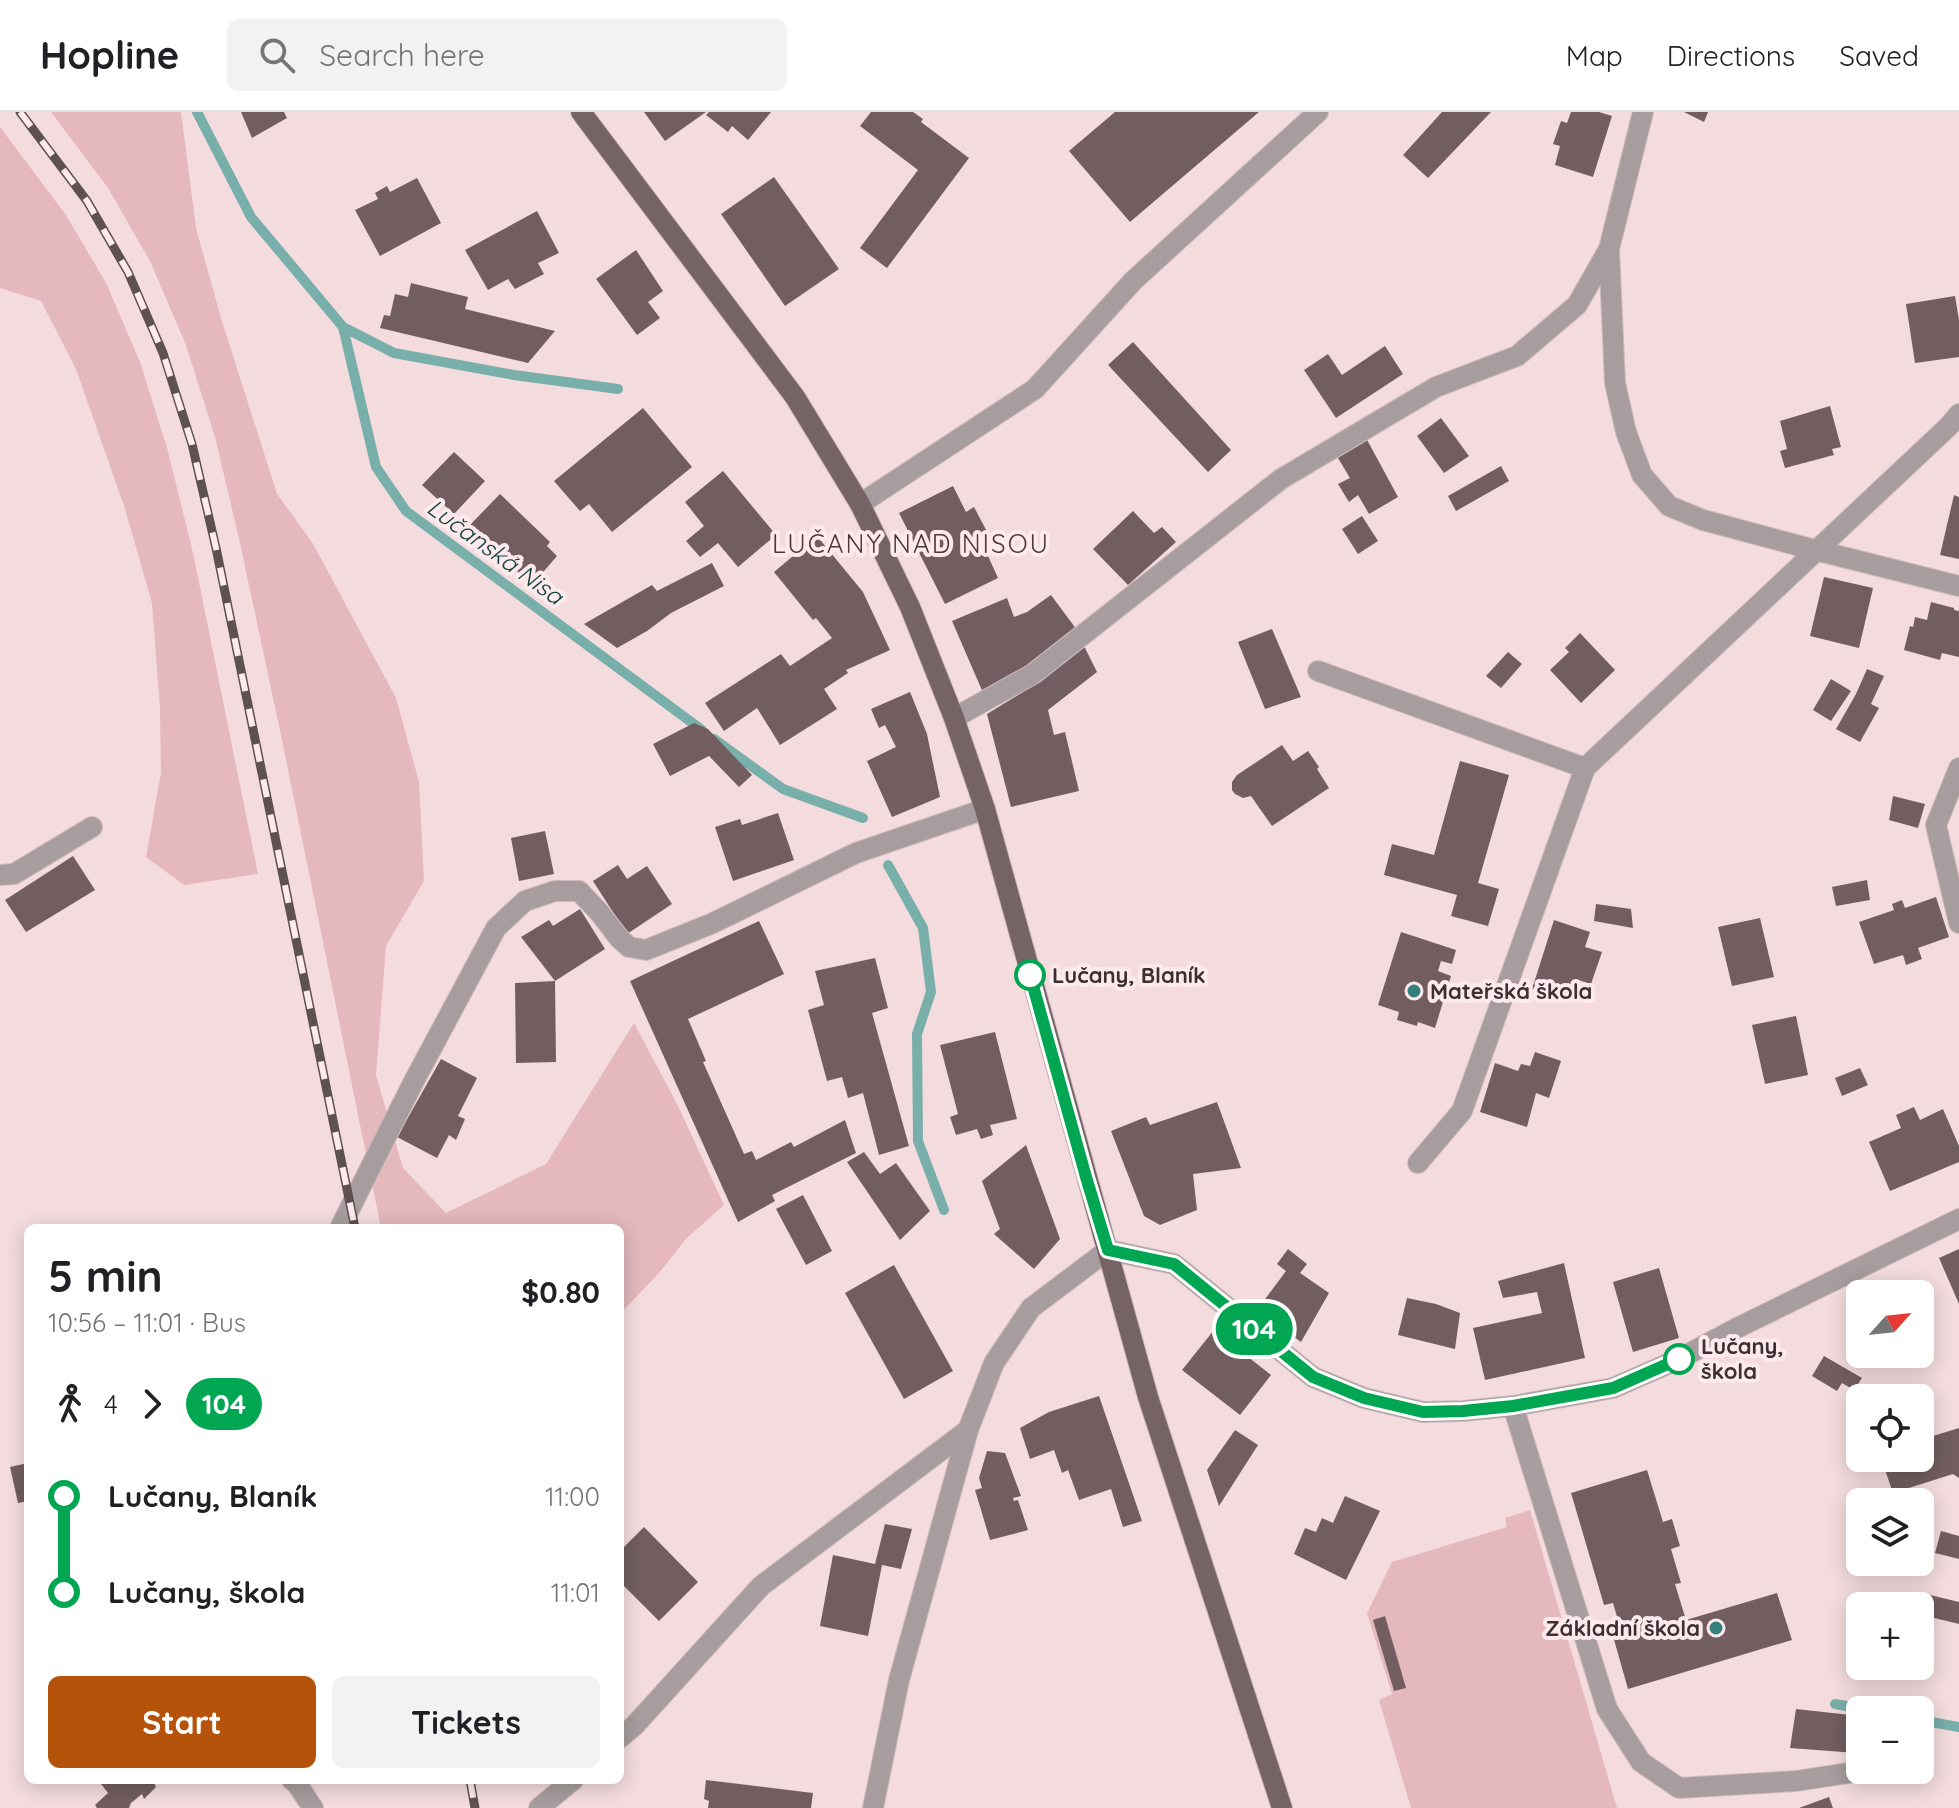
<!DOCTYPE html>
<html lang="en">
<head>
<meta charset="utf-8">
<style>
	body { margin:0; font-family:Quicksand,sans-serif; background:#f2f2f2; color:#202124; height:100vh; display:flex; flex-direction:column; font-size:30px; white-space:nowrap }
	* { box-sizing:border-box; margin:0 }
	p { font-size:26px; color:#757577 }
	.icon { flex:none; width:44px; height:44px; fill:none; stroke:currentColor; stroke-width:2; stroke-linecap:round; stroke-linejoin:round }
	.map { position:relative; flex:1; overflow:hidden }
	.drawer { position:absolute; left:24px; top:1112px; width:600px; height:560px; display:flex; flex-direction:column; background:#fff; border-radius:12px; box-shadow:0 4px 20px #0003 }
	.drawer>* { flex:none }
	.badge { padding:0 16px; border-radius:26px; font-size:28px; line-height:52px }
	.needle { width:52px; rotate:63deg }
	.fabs { position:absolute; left:1846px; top:1168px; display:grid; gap:16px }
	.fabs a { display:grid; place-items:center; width:88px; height:88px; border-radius:12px; background:#fff; box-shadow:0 4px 20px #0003; font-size:40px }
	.map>.badge { position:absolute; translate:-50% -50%; box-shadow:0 0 0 4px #fff }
	.legs { display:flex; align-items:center; gap:12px; height:88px; padding:0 24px; font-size:26px }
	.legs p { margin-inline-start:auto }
	.summary { display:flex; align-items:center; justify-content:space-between; height:136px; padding:0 24px }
	h1 { font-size:44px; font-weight:800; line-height:60px }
	.cta { display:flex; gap:16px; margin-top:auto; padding:16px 24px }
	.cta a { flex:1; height:92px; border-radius:12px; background:#b45309; color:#fff; font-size:32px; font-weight:800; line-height:92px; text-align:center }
	.cta a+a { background:#f2f2f2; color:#202124 }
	ul { padding:0 24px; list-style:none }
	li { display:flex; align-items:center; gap:28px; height:96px; font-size:30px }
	li i { display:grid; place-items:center; width:12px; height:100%; margin:0 10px; background:currentColor }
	li i::after { content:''; width:20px; height:20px; margin:-10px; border:6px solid; border-radius:50%; background:#fff }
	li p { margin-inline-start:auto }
	li:first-child i { background:linear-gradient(#0000 50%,currentColor 0) }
	li:last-child i { background:linear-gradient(currentColor 50%,#0000 0) }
	header { display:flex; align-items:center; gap:48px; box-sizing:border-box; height:112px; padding:0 40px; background:#fff; border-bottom:2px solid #e0e0e0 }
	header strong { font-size:38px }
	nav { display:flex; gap:44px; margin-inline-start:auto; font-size:28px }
	.search { width:560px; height:72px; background:#f2f2f2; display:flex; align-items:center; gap:20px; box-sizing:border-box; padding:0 28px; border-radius:12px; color:#757577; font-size:30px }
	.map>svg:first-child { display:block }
	.green { fill:#e4b8bd }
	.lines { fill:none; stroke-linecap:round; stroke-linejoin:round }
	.stream { stroke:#79afaa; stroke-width:10 }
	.building { fill:#725e60 }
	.minor-casing { stroke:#cfbabc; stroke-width:22 }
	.major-casing { stroke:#cfbabc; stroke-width:22 }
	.minor { stroke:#a79d9e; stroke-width:20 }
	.major { stroke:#756365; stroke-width:20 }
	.rail-casing { stroke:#5e5152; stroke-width:9 }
	.rail { stroke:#feeaec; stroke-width:6; stroke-dasharray:18; stroke-linecap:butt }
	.line-1-casing { stroke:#fff; stroke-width:18 }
	.line-1 { stroke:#00a651; stroke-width:12 }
	.stop-1-dot { fill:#fff; stroke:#00a651; stroke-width:4 }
	.poi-dot { fill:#377f7a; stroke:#feeaec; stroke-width:3 }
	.labels { text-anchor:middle; stroke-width:8; stroke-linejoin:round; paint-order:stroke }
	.stop-label { font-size:22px; font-weight:bold; fill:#3b3132; stroke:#feeaec; text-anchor:start }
	.poi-label { font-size:22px; font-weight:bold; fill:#3b3132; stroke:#feeaec; text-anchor:start }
	.water-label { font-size:24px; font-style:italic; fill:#124340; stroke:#feeaec }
	.quarter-label { font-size:26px; letter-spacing:2px; fill:#4b383a; stroke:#feeaec }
</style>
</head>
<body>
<header>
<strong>Hopline</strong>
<div class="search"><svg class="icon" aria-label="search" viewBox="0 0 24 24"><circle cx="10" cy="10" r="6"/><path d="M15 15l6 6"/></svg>Search here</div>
<nav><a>Map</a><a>Directions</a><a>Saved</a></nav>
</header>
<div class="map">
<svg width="1959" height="1696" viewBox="0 0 1959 1696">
	<rect width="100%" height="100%" fill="#f4dcde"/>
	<g class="green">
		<path d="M 51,0 L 181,0 L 196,116 L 221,206 L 277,382 L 312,430 L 396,586 L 419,670 L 424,769 L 386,834 L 376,963 L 403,1056 L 446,1101 L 546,1052 L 634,911 L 677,992 L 724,1093 L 686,1127 L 659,1161 L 620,1202 L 620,1116 L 381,1116 L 282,628 L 240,431 L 215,325 L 186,233 L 150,149 L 108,76 Z"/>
		<path d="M 0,15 L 66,103 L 106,171 L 140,250 L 168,339 L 193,441 L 258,762 L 184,773 L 146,745 L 161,661 L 160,597 L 152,491 L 125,397 L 76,257 L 41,189 L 0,176 Z"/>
		<path d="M 1530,1398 L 1617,1696 L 1411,1696 L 1379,1588 L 1392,1582 L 1367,1501 L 1392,1450 L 1507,1415 L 1505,1406 Z"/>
	</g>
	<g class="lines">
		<g class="stream">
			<path d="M 197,0 L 251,105 L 343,215 L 376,355 L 406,399 L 702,618"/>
			<path d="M 343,215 L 394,241 L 514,263 L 618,277"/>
			<path d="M 714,627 L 783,677 L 863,706"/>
			<path d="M 888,753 L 923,816 L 931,880 L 917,922 L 918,1029 L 944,1098"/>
			<path d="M 1835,1592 L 1868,1598"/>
			<path d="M 1920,1608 L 1959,1615"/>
		</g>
	</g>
	<g class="building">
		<path d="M 241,0 L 284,0 L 287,6 L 252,26 Z"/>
		<path d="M 644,0 L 706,0 L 665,29 Z"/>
		<path d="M 709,0 L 771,0 L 748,28 L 732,14 L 728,20 L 706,3 Z"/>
		<path d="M 871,0 L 913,0 L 923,7 L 921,10 L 969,46 L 887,156 L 860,136 L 918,58 L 860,14 Z"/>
		<path d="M 1115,0 L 1259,0 L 1130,110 L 1069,39 Z"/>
		<path d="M 1442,0 L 1491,0 L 1428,66 L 1403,43 Z"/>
		<path d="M 1571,0 L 1599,0 L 1612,4 L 1593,65 L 1555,53 L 1560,34 L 1553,32 L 1561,9 L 1567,11 Z"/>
		<path d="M 1684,0 L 1708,0 L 1704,10 Z"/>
		<path d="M 774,65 L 839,157 L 785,194 L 721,102 Z"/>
		<path d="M 417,66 L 441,111 L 380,144 L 355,98 L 378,87 L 375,81 L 387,74 L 390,80 Z"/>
		<path d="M 537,99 L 559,141 L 538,151 L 544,162 L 515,177 L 508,167 L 488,178 L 465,138 Z"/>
		<path d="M 636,138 L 663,179 L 648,190 L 660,206 L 637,223 L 596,167 Z"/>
		<path d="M 411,171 L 468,185 L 465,197 L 555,219 L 528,251 L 380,216 L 384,203 L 390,204 L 395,182 L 408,185 Z"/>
		<path d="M 1955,184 L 1959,208 L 1959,245 L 1915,251 L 1906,192 Z"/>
		<path d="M 1133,230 L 1231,338 L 1208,360 L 1108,253 Z"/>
		<path d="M 1385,234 L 1403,262 L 1336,306 L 1304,258 L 1328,242 L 1342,263 Z"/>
		<path d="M 1830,294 L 1841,335 L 1832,337 L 1834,343 L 1785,356 L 1780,339 L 1787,337 L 1780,309 Z"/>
		<path d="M 643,296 L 692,355 L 612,420 L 589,392 L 580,399 L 554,369 Z"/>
		<path d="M 1441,306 L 1469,344 L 1444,361 L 1417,324 Z"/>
		<path d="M 1365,324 L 1398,385 L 1369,402 L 1358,383 L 1349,390 L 1338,372 L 1350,366 L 1335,341 Z"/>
		<path d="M 454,340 L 485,369 L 454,402 L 422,373 Z"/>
		<path d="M 1501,354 L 1509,369 L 1456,399 L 1448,384 Z"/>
		<path d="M 723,359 L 776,423 L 738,455 L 718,431 L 700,445 L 686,429 L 704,414 L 685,390 Z"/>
		<path d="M 953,374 L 966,400 L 974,395 L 992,429 L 983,433 L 998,466 L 945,492 L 899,401 Z"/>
		<path d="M 500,382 L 550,430 L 547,434 L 557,444 L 532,473 L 469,414 Z"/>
		<path d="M 1954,383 L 1959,385 L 1959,447 L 1940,443 Z"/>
		<path d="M 1133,399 L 1154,421 L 1162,415 L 1176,430 L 1128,473 L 1093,437 Z"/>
		<path d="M 1362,404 L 1378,429 L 1358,442 L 1342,417 Z"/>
		<path d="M 817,424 L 863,480 L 890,538 L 846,558 L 848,561 L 824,577 L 837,597 L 780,633 L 757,596 L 724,619 L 705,591 L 781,542 L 790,554 L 832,526 L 816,506 L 813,508 L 774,460 Z"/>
		<path d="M 712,451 L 724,474 L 671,501 L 647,519 L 617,536 L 584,512 L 652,473 L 657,479 Z"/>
		<path d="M 1824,465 L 1873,476 L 1859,536 L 1810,524 Z"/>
		<path d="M 1051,483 L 1077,518 L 1043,545 L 984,583 L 952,509 L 1007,486 L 1014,505 L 1027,500 Z"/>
		<path d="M 1931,490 L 1954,496 L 1954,498 L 1959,499 L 1959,545 L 1942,541 L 1940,548 L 1904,538 L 1910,514 L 1913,515 L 1915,505 L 1927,508 Z"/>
		<path d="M 1272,517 L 1301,585 L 1265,597 L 1238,530 Z"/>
		<path d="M 1580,521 L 1615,558 L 1581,591 L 1550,558 L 1569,540 L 1565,536 Z"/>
		<path d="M 1084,534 L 1097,560 L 1048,598 L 1054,623 L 1065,620 L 1079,679 L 1011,695 L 987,602 L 1041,569 Z"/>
		<path d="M 1508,540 L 1522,552 L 1501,576 L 1486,564 Z"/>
		<path d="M 1867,557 L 1884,564 L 1871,592 L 1879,596 L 1860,630 L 1836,617 L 1856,582 Z"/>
		<path d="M 1831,567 L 1851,579 L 1831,609 L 1813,598 Z"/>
		<path d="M 910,580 L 927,622 L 940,685 L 892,705 L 867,649 L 896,635 L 885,613 L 879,616 L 871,597 Z"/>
		<path d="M 694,611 L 708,617 L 752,663 L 739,675 L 709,644 L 670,664 L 653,632 Z"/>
		<path d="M 1282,633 L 1293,649 L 1308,639 L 1319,655 L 1317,657 L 1329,676 L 1272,714 L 1251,684 L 1243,686 L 1235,682 L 1232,678 L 1232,670 L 1237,663 Z"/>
		<path d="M 1460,649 L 1509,663 L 1478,771 L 1499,777 L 1488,814 L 1451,804 L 1457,783 L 1384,763 L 1392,732 L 1434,743 Z"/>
		<path d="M 1893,684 L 1925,692 L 1918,716 L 1889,708 Z"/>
		<path d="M 778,701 L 794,748 L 733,769 L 715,715 L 740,707 L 742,713 Z"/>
		<path d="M 545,719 L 554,762 L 519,769 L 511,726 Z"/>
		<path d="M 73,744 L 95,778 L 26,820 L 5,788 Z"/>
		<path d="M 618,753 L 627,767 L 647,754 L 672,792 L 627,822 L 593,769 Z"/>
		<path d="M 1867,768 L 1870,788 L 1836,794 L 1832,775 Z"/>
		<path d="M 1936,785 L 1949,825 L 1918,836 L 1922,847 L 1906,853 L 1903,843 L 1874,852 L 1859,810 L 1894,798 L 1892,792 L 1902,788 L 1905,796 Z"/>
		<path d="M 1596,792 L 1631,797 L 1633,816 L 1594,809 Z"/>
		<path d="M 580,797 L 605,837 L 555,869 L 556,950 L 516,951 L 515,871 L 555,869 L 521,825 L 549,808 L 553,814 Z"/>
		<path d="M 1760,806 L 1774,865 L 1732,874 L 1718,815 Z"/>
		<path d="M 1554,808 L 1590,820 L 1585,835 L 1602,840 L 1591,872 L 1575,867 L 1569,888 L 1532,877 Z"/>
		<path d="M 759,809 L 784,862 L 688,907 L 706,949 L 703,950 L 744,1042 L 752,1039 L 756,1048 L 791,1030 L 794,1035 L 845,1008 L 856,1041 L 772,1083 L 775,1089 L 738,1110 L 630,869 Z"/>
		<path d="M 1401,820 L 1456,838 L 1452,852 L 1441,849 L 1438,859 L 1451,864 L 1435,916 L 1418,910 L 1417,914 L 1397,908 L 1399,900 L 1378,893 Z"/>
		<path d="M 875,846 L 888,896 L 872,901 L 909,1034 L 879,1043 L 863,981 L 848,986 L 842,965 L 827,969 L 808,898 L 824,893 L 815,859 Z"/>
		<path d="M 1796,904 L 1808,963 L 1765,972 L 1752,913 Z"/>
		<path d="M 995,920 L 1017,1007 L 990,1013 L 993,1023 L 981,1027 L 977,1017 L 956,1023 L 950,1005 L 958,1002 L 940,933 Z"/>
		<path d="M 1535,940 L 1561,949 L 1549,986 L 1536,981 L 1527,1015 L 1480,1000 L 1495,951 L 1518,959 L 1521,952 L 1530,954 Z"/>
		<path d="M 441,947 L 477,966 L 458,1004 L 465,1007 L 456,1028 L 449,1023 L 437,1046 L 397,1025 Z"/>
		<path d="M 1860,956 L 1868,973 L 1842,984 L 1835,966 Z"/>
		<path d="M 1217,990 L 1241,1056 L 1193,1062 L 1197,1098 L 1160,1113 L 1144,1104 L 1111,1019 L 1146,1005 L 1150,1013 Z"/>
		<path d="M 1914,995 L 1920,1008 L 1943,997 L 1959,1034 L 1959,1050 L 1890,1079 L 1869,1030 L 1901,1016 L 1896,1003 Z"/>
		<path d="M 1026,1033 L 1060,1127 L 1034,1157 L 994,1122 L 1000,1117 L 982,1069 Z"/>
		<path d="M 864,1040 L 880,1062 L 896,1051 L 930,1099 L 900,1128 L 847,1050 Z"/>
		<path d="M 803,1083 L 832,1139 L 806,1153 L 776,1097 Z"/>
		<path d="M 1288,1137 L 1307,1152 L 1300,1161 L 1329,1181 L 1301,1230 L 1257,1198 L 1286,1159 L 1277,1152 Z"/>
		<path d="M 1959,1137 L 1959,1192 L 1939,1146 Z"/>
		<path d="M 1564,1151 L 1585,1246 L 1485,1268 L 1473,1216 L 1542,1201 L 1537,1180 L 1503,1186 L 1498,1169 Z"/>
		<path d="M 894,1153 L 953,1259 L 904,1287 L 845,1181 Z"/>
		<path d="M 1659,1156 L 1679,1226 L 1633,1240 L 1613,1170 Z"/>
		<path d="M 1407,1186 L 1436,1192 L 1460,1201 L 1455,1237 L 1398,1223 Z"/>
		<path d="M 1214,1218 L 1271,1263 L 1240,1303 L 1182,1258 Z"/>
		<path d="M 1824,1244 L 1862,1266 L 1854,1278 L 1842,1271 L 1837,1279 L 1812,1264 Z"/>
		<path d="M 1099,1284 L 1142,1409 L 1123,1415 L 1111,1377 L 1079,1388 L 1068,1358 L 1062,1361 L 1054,1338 L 1030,1347 L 1020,1316 L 1049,1300 Z"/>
		<path d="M 1959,1316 L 1959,1366 L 1953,1362 L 1893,1381 L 1881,1346 L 1920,1346 L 1920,1328 Z"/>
		<path d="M 1235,1318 L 1258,1333 L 1219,1394 L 1207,1358 Z"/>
		<path d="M 987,1339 L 1005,1341 L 1021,1384 L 1013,1386 L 1014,1389 L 1018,1388 L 1028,1418 L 990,1428 L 975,1378 L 982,1376 L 979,1366 Z"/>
		<path d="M 28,1351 L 28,1389 L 18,1391 L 10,1355 Z"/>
		<path d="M 1647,1358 L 1663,1410 L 1672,1407 L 1680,1434 L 1671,1437 L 1681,1471 L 1675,1472 L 1686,1508 L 1777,1481 L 1792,1528 L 1628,1577 L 1611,1517 L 1620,1515 L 1613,1491 L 1604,1493 L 1571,1381 Z"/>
		<path d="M 1345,1384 L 1380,1399 L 1346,1468 L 1294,1442 L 1305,1416 L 1316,1420 L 1322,1406 L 1333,1411 Z"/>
		<path d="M 885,1412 L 912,1417 L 901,1457 L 882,1453 L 868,1524 L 820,1514 L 833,1443 L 875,1452 Z"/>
		<path d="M 644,1415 L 698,1470 L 659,1509 L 620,1470 L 620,1439 Z"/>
		<path d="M 1941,1419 L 1959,1424 L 1959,1447 L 1935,1441 Z"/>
		<path d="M 1926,1482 L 1959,1490 L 1959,1512 L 1922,1503 Z"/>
		<path d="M 1385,1504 L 1406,1576 L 1394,1579 L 1373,1508 Z"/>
		<path d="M 1796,1597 L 1860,1604 L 1856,1641 L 1790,1636 Z"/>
		<path d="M 98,1668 L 153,1668 L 156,1675 L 144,1687 L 142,1682 L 131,1691 L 129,1696 L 97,1696 L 95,1693 L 108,1681 Z"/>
		<path d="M 706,1668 L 813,1681 L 811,1696 L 708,1696 L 709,1689 L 704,1687 Z"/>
		<path d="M 1829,1685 L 1833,1696 L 1799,1696 Z"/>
	</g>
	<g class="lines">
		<g class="minor-casing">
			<g id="minor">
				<path d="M 1609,137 L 1615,271 L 1626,320 L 1642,363 L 1669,394 L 1703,408 L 1815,438 L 1959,474"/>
				<path d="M 860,392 L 1035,277 L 1133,169 L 1318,0"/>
				<path d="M 1318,559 L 1585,656"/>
				<path d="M 954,606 L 1033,562 L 1281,367 L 1436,275 L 1517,244 L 1577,193 L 1609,137 L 1643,0"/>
				<path d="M 1959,656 L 1936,713 L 1959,811"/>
				<path d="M 0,763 L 14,762 L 92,715"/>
				<path d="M 1418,1051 L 1462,999 L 1585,656 L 1949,314 L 1959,302"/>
				<path d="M 340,1116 L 414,969 L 496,816 L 525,789 L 555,779 L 579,779 L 599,800 L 619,826 L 629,835 L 646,838 L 713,811 L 856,741 L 985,697"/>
				<path d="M 1513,1294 L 1607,1597 L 1641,1650 L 1679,1676 L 1796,1669 L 1868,1658"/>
				<path d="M 620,1626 L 635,1613 L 761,1474 L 968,1318"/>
				<path d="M 292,1668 L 297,1672 L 313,1696"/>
				<path d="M 539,1696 L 573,1668"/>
				<path d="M 873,1696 L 899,1568 L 968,1318 L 994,1251 L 1031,1196 L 1108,1138 L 1174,1152 L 1313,1265 L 1364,1286 L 1423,1300 L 1463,1299 L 1513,1294 L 1613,1276 L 1679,1247 L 1737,1216 L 1959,1107"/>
			</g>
		</g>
		<g class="major-casing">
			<path id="major" d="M 581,0 L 795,285 L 860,392 L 910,495 L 954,606 L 985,697 L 1148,1285 L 1282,1696"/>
		</g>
		<use href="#minor" class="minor"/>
		<use href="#major" class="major"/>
		<g class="rail-casing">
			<g id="rail">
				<path d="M 20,0 L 87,89 L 128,160 L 163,241 L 192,332 L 216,436 L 355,1116"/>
				<path d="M 470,1668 L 475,1696"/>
			</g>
		</g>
		<use href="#rail" class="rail"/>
	</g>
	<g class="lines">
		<g class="line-1-casing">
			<path id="line-1" d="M 1030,863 L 1086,1065 L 1108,1138 L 1174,1152 L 1313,1265 L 1364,1286 L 1423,1300 L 1463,1299 L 1513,1294 L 1613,1276 L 1679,1247"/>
		</g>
		<use href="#line-1" class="line-1"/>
	</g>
	<g class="stop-1-dot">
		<circle cx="1030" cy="863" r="14"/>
		<circle cx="1679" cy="1247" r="14"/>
	</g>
	<g class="poi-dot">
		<circle cx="1414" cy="879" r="8"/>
		<circle cx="1716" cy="1516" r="8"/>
	</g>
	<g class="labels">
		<g class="stop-label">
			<text x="1052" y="871">Lučany, Blaník</text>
			<text x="1701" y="1242">Lučany,<tspan x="1701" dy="25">škola</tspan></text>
		</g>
		<g class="poi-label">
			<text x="1430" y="887">Mateřská škola</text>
			<text x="1700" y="1524" text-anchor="end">Základní škola</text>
		</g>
		<g class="water-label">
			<text transform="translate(495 440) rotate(36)" y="8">Lučanská Nisa</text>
		</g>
		<g class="quarter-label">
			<text x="911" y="441">LUČANY NAD NISOU</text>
		</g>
	</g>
</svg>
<div class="fabs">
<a><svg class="needle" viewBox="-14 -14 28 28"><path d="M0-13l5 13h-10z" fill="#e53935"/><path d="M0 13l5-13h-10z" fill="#757577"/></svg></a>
<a><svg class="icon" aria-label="locate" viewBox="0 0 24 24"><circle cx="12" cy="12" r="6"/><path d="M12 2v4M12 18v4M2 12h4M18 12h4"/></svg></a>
<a><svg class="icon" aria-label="layers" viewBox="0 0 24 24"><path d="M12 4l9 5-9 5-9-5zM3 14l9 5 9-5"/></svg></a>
<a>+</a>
<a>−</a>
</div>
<b class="badge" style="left:1254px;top:1217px;background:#00a651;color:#fff">104</b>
<section class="drawer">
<div class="summary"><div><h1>5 min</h1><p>10:56 – 11:01 · Bus</p></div><b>$0.80</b></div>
<div class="legs"><svg class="icon" aria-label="walk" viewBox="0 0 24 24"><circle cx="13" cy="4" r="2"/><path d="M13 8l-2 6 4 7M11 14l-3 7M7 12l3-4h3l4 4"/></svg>4<svg class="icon" aria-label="forward" viewBox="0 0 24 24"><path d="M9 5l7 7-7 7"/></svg><b class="badge" style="background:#00a651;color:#fff">104</b></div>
<ul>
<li><i style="color:#00a651"></i><b>Lučany, Blaník</b><p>11:00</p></li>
<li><i style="color:#00a651"></i><b>Lučany, škola</b><p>11:01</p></li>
</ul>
<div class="cta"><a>Start</a><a>Tickets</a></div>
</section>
</div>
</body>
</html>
